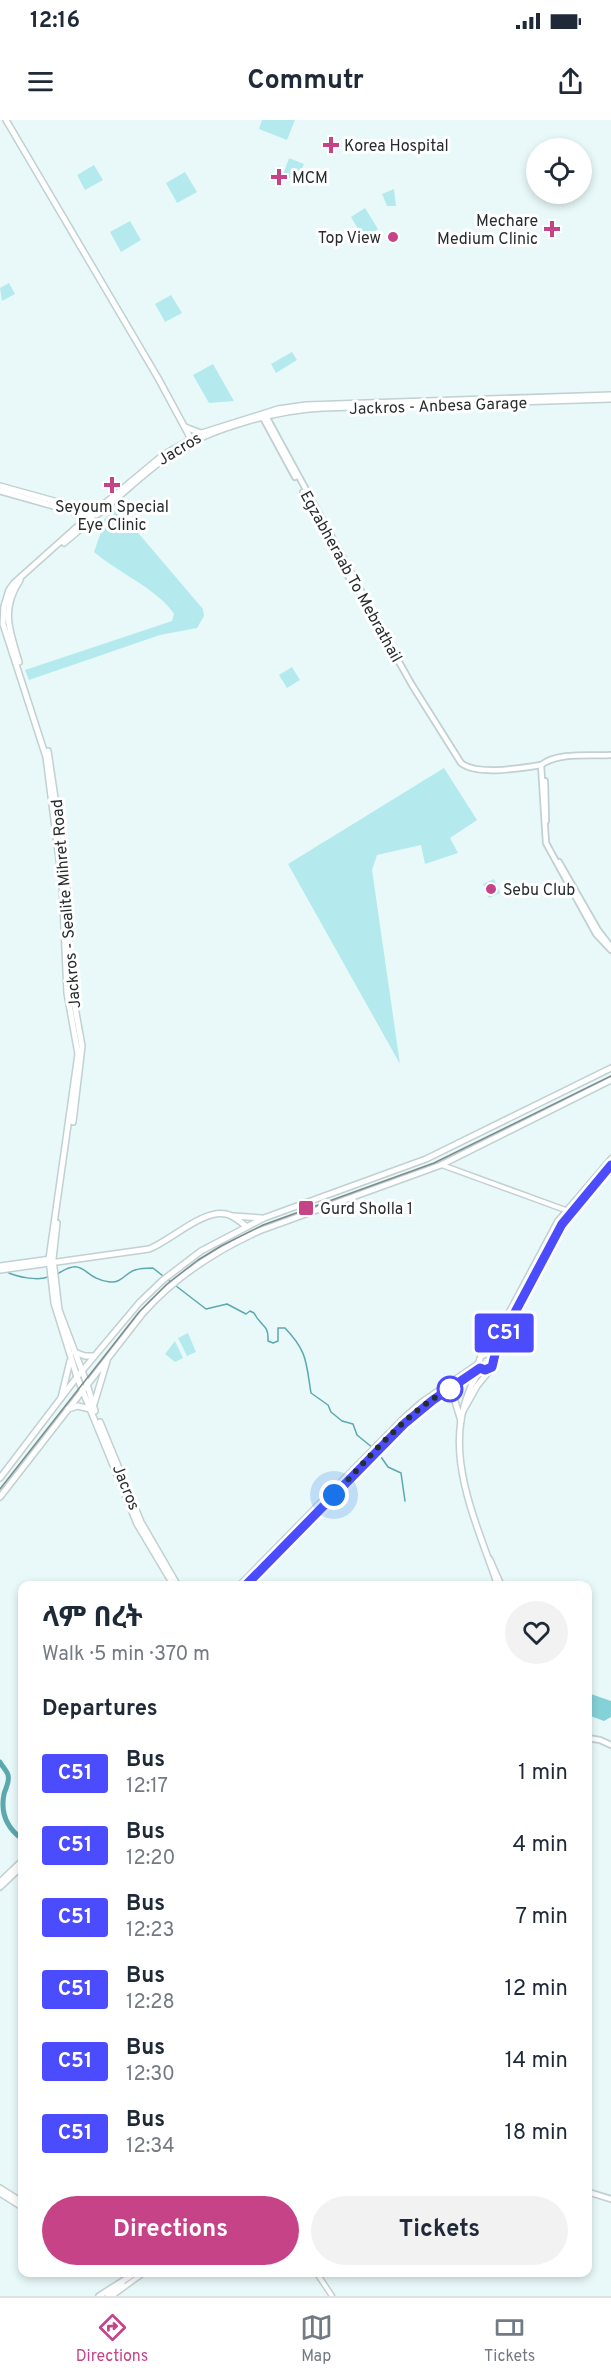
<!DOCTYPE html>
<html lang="en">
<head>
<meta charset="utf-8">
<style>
	body { margin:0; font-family:Overpass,"Noto Sans Ethiopic",sans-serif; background:#f2f2f3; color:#1f2937; height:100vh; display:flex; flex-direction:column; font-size:22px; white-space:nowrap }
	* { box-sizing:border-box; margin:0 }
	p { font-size:20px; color:#747a83 }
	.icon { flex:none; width:33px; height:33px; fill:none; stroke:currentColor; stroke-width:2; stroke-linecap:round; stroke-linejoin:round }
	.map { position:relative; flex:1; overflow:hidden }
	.panel { position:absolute; left:18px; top:1461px; width:574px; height:696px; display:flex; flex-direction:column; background:#fff; border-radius:12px; box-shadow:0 3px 9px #0003 }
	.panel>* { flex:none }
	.badge { padding:0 12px; border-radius:4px; font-size:21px; line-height:39px }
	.buttons { position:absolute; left:526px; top:18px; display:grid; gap:12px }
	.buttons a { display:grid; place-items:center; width:66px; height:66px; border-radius:50%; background:#fff; box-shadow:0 3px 9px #0003; font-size:30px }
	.you { position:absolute; width:30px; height:30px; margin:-15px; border:4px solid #fff; border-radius:50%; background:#1a73e8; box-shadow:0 0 0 9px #1a73e833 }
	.map>.badge { position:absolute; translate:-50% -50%; box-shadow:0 0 0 3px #fff }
	h2 { padding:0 24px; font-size:22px; line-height:54px }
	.round { display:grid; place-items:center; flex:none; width:63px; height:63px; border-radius:32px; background:#f2f2f3 }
	.summary { display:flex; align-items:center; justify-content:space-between; height:102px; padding:0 24px }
	h1 { font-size:28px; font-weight:700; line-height:45px }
	.button { display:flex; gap:12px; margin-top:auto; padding:12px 24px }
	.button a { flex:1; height:69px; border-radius:36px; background:#c64388; color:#fff; font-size:24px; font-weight:700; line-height:69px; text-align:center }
	.button a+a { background:#f2f2f3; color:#1f2937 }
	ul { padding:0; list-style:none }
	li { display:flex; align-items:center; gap:18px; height:72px; padding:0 24px }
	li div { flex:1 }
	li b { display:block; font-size:22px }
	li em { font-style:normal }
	li .badge { min-width:66px; font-weight:700; text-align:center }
	.status { display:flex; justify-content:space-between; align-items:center; height:42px; padding:0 30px; background:#fff; direction:ltr }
	.status svg { height:16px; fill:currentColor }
	header { display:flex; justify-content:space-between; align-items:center; height:78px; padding:0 24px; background:#fff; font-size:27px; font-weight:700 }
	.tabs { display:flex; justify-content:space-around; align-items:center; height:84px; border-top:2px solid #e0e1e3; background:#fff; font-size:16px; color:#747a83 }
	.tabs a { display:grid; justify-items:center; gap:3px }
	.tabs .current { color:#c64388 }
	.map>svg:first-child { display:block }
	.green { fill:#b4eaee }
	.forest { fill:#84d2d7 }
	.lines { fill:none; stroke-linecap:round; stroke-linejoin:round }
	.stream { stroke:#5ba8ae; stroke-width:1.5 }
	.river { stroke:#5ba8ae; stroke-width:5 }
	.tertiary-casing { stroke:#c1d0d1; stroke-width:7 }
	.secondary-casing { stroke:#c1d0d1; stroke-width:8 }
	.primary-casing { stroke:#c1d0d1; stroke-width:8 }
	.tertiary { stroke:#fff; stroke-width:4 }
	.secondary { stroke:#fff; stroke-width:4.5 }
	.primary { stroke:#fff; stroke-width:5 }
	.tram { stroke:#7f8a8b; stroke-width:1.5 }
	.line-casing { stroke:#fff; stroke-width:14 }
	.line { stroke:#4c4cff; stroke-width:9 }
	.walk { stroke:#272d2e; stroke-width:6; stroke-dasharray:0 10.8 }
	.poi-dot { fill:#c64388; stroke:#fff; stroke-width:2 }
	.stop-dot { fill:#fff; stroke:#4c4cff; stroke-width:3 }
	.labels { text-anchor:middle; stroke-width:6; stroke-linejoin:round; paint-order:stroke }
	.poi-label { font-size:16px; fill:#272d2e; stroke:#fff; text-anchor:start }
	.street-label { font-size:16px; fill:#272d2e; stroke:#fff }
</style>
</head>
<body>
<div class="status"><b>12:16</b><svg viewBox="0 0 49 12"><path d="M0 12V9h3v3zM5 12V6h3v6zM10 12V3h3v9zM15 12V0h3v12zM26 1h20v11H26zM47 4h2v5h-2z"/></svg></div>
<header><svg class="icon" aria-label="menu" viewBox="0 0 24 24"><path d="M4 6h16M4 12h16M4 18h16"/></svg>Commutr<svg class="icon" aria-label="share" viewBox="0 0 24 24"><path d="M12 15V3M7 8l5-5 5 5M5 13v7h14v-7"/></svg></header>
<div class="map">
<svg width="611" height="2176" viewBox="0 0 611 2176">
	<rect width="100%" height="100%" fill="#e9f9fa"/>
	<g class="green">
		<path d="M 262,0 L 295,0 L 287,20 L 259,9 Z"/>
		<path d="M 289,38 L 304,44 L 297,61 L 283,55 Z"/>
		<path d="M 94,45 L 103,60 L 85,70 L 77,55 Z"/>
		<path d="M 185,52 L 197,72 L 177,83 L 166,63 Z"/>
		<path d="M 394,69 L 396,86 L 387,86 L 382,74 Z"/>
		<path d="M 365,88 L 378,109 L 364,119 L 351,97 Z"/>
		<path d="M 130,101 L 141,120 L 121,132 L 110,112 Z"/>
		<path d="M 9,163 L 15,174 L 2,181 L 0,168 Z"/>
		<path d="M 171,175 L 182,193 L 165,202 L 155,184 Z"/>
		<path d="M 292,232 L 297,240 L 276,253 L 271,244 Z"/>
		<path d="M 213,244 L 234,281 L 209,283 L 193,255 Z"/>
		<path d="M 116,387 L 203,489 L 204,496 L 197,508 L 160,515 L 29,560 L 25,550 L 172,501 L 174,494 C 160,471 116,451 94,432 L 101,412 L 99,405 Z"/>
		<path d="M 292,547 L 300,560 L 287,568 L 279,555 Z"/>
		<path d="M 444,648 L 477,700 L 450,718 L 458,733 L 425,744 L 421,725 L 377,735 L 372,750 L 400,944 L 288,744 Z"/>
		<path d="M 494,759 L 500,773 L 489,778 L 483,764 Z"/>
		<path d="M 188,1213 L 196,1232 L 187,1236 L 178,1218 Z"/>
		<path d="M 175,1221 L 183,1238 L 175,1242 L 165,1234 Z"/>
	</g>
	<path class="forest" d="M 591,1574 L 611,1581 L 611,1597 L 604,1601 L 588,1595 L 588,1576 Z"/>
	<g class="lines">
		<g class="stream">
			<path d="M 7,1152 C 17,1157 37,1161 48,1157"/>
			<path d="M 56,1155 C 86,1134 81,1159 110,1162 C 122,1163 125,1153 135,1150 C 141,1148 147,1148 153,1148 L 163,1156"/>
			<path d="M 167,1159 L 206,1189 L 227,1184 L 246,1194 L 250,1191 L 254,1193 C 261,1207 269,1204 268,1221 L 273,1223 L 278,1221 L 278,1208 L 285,1208 C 308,1232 306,1243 311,1273 L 328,1285 L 331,1292 L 342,1301 L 353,1304 L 357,1315 L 373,1328"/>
			<path d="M 379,1334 L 388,1347 L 401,1353 L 405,1381"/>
		</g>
		<path class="river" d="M 0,1642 C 2,1646 7,1651 8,1655 C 10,1662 6,1667 4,1674 C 0,1694 7,1708 22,1719"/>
		<g class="tertiary-casing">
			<g id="tertiary">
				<path d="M 442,1045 L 568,1091"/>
				<path d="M 490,1439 L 502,1466"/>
				<path d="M 316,2152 L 332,2176"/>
				<path d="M 112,2176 L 145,2152"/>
			</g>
		</g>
		<g class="secondary-casing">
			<g id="secondary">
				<path d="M 262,296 L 295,357"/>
				<path d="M 266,296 L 365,478 L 372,494 L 412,565 L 461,643 C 477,656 521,648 541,645 C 558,632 589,636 611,635"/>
				<path d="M 303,372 L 348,456 L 366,482"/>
				<path d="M 541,645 L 546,723 L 596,814 L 611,830"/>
				<path d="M 545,661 L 546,701"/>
				<path d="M 559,742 L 598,810 L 611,827"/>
				<path d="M 588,1618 L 600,1620 L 611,1625"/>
				<path d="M 588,2072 L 611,2079"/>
			</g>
		</g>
		<g class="primary-casing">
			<g id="primary">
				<path d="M 6,0 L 158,258 L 191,319"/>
				<path d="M 185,307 L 201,313"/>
				<path d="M 0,366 L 76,387 L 96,395"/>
				<path d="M 0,371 L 92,397"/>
				<path d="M 98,394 C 122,375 148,349 173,333 C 211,308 278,290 323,288 L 611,279"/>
				<path d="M 64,423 L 91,400"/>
				<path d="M 19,542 C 10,511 0,490 20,460"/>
				<path d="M 48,631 L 55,678"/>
				<path d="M 61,726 L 67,771 L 70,859 L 82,926 L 73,1002"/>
				<path d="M 233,1096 L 262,1098"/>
				<path d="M 57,1103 L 53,1139 L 59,1190 L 87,1264 L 95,1291"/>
				<path d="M 0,1146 L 51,1139"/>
				<path d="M 0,1150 L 149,1129 C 170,1121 203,1089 226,1094 C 233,1095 240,1102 246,1106"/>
				<path d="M 74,1232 L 85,1236 L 94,1236"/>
				<path d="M 487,1234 L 558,1101 L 611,1039"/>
				<path d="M 478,1244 L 481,1236 L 487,1234"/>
				<path d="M 480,1250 C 435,1320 474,1395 498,1466"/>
				<path d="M 451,1268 L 461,1301"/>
				<path d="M 61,1278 L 70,1241"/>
				<path d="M 94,1284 L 107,1241"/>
				<path d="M 68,1289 L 78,1286 L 90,1289"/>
				<path d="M 463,1291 L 477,1266 L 494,1245 L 493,1238 L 497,1226 L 562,1104 L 611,1045"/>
				<path d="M 100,1302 L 141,1402 L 178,1466"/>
				<path d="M 0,1358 L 77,1257 L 139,1183 L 163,1160 L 201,1131 L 264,1098 L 426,1039 L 611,948"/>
				<path d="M 0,1377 L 143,1193 C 175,1157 215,1131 259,1111 L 441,1045 L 611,960"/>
				<path d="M 174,1466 L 137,1404 L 77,1257 L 54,1183 L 49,1139 L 78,934 L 67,873 L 62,763 L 46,637 L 3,504 L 4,486 L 9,470 L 14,463 L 80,404 L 163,335 L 202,313 L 278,289 L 306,285 L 611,275"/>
				<path d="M 239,1466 L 405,1297 L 422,1282 L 478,1244"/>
				<path d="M 245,1466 L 404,1304 L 432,1280 L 480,1248"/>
				<path d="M 0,1762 L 22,1741"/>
				<path d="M 0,1767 L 22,1746"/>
				<path d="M 0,2068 L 22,2082"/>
				<path d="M 0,2073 L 22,2087"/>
				<path d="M 99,2176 L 137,2152"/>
				<path d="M 108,2176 L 122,2164"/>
			</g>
		</g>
		<use href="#tertiary" class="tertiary"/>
		<use href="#secondary" class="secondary"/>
		<use href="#primary" class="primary"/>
		<path class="tram" d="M 0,1369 L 139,1192 L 167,1164 L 198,1140 L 221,1126 L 263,1105 L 434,1043 L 611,956"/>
	</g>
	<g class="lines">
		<g class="line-casing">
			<path id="line" d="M 245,1466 L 404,1304 L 433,1280 L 480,1248 L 485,1250 L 492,1247 L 497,1226 L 562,1104 L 611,1045"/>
		</g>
		<use href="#line" class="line"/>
		<path class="walk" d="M 334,1375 C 365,1342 410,1288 450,1269"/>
	</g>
	<g class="poi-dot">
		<path d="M328 16h6v6h6v6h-6v6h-6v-6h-6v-6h6z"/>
		<path d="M276 48h6v6h6v6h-6v6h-6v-6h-6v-6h6z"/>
		<path d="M549 100h6v6h6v6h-6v6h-6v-6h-6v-6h6z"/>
		<circle cx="393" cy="117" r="6"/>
		<path d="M109 356h6v6h6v6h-6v6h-6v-6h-6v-6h6z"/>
		<circle cx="491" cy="769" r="6"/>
		<rect x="298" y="1080" width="16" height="16" rx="3"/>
	</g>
	<circle class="stop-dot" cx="450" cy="1269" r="12"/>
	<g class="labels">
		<g class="poi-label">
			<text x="344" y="31">Korea Hospital</text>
			<text x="292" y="63">MCM</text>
			<text x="538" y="106" text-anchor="end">Mechare<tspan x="538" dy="18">Medium Clinic</tspan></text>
			<text x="381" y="123" text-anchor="end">Top View</text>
			<text x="112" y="392" text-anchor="middle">Seyoum Special<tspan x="112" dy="18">Eye Clinic</tspan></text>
			<text x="503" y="775">Sebu Club</text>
			<text x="320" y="1094">Gurd Sholla 1</text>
		</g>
		<g class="street-label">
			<text transform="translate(438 285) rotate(-2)" y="6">Jackros - Anbesa Garage</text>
			<text transform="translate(179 328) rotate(-31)" y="6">Jacros</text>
			<text transform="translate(352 456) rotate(61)" y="6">Egzabheraab To Mebrathail</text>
			<text transform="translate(65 784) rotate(-95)" y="6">Jackros - Sealite Mihret Road</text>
			<text transform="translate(127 1367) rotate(68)" y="6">Jacros</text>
		</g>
	</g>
</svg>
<div class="buttons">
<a><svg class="icon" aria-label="locate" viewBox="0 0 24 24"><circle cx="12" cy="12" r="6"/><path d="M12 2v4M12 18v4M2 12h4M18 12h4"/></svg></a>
</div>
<div class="you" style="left:334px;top:1375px"></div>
<b class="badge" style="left:504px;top:1213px;background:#4c4cff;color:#fff">C51</b>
<section class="panel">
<div class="summary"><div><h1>ላም በረት</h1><p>Walk · 5 min · 370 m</p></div><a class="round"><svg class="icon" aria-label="heart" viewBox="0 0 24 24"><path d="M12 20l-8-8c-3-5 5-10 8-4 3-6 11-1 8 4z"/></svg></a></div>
<h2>Departures</h2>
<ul>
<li><span class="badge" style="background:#4c4cff;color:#fff">C51</span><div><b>Bus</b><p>12:17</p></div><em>1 min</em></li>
<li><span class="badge" style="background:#4c4cff;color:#fff">C51</span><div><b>Bus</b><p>12:20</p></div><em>4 min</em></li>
<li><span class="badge" style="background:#4c4cff;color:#fff">C51</span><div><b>Bus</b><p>12:23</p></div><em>7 min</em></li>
<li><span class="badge" style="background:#4c4cff;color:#fff">C51</span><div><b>Bus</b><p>12:28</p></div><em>12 min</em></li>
<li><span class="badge" style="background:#4c4cff;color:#fff">C51</span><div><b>Bus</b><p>12:30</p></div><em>14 min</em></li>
<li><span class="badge" style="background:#4c4cff;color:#fff">C51</span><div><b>Bus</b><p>12:34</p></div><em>18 min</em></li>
</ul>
<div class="button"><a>Directions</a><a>Tickets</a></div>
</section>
</div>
<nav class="tabs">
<a class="current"><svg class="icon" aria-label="directions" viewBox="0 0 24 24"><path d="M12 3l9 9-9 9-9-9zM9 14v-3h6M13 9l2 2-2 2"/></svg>Directions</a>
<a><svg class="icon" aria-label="map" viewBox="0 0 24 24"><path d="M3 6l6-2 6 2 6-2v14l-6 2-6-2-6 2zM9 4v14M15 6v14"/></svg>Map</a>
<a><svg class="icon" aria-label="tickets" viewBox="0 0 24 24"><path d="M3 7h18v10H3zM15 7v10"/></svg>Tickets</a>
</nav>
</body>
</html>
